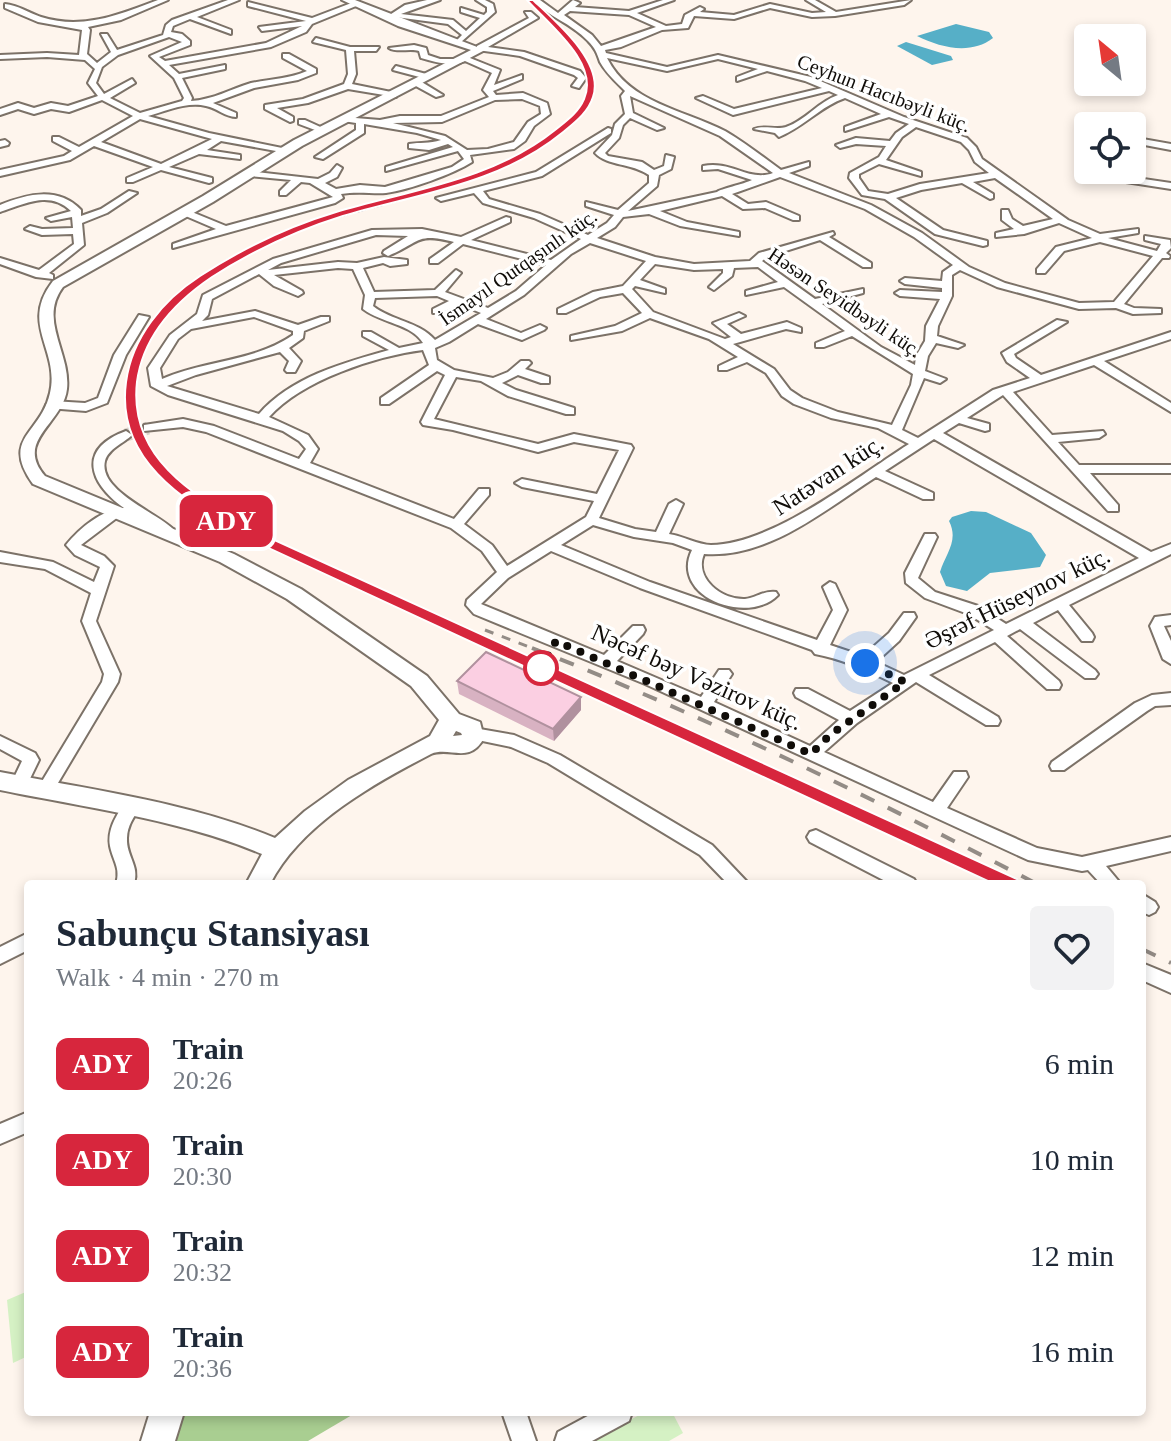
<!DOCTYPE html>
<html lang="en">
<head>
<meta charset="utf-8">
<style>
	body { margin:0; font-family:Georgia,serif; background:#f2f2f3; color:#1f2937; height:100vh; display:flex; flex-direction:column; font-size:30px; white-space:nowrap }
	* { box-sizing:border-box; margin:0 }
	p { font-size:26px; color:#747a83 }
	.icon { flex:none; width:44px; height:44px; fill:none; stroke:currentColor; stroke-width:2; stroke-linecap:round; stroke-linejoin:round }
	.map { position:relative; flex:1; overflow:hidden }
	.panel { position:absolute; left:24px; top:880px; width:1122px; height:536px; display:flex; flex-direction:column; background:#fff; border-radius:8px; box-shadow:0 4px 12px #0003 }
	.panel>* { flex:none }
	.badge { padding:0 16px; border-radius:12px; font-size:28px; line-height:52px }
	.needle { width:52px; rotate:331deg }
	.tools { position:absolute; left:1074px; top:24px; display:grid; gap:16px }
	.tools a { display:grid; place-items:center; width:72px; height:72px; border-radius:8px; background:#fff; box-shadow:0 4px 12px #0003; font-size:40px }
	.you { position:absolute; width:40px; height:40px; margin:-20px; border:6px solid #fff; border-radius:50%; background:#1a73e8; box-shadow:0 0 0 12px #1a73e833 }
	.map>.badge { position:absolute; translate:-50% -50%; box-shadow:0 0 0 4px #fff }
	.round { display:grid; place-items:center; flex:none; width:84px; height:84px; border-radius:8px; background:#f2f2f3 }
	.headline { display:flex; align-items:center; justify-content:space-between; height:136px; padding:0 32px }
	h1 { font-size:38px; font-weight:600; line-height:60px }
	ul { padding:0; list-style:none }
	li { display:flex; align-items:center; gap:24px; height:96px; padding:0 32px }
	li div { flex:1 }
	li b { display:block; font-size:30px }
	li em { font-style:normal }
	li .badge { min-width:88px; font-weight:700; text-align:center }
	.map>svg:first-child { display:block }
	.green { fill:#d5f1c4 }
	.forest { fill:#a9ce91 }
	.water { fill:#56afc7 }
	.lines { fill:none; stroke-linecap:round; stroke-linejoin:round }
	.street-tunnel { stroke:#dad2cb; stroke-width:13; stroke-dasharray:13 7; stroke-linecap:butt }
	.street-casing { stroke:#7c7268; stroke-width:4 }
	.secondary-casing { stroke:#7c7268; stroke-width:4 }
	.street { fill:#fff; fill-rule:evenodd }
	.secondary { fill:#fff; fill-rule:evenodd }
	.rail-far2 { stroke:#938c86; stroke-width:2; stroke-dasharray:7 7; stroke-linecap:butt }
	.rail-far1 { stroke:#938c86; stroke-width:3; stroke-dasharray:9 9; stroke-linecap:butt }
	.rail { stroke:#938c86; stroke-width:4; stroke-dasharray:15 15; stroke-linecap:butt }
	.wall { fill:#d8b2c2 }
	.shaded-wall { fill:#b0919e }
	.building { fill:#fbcfe2; stroke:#b0919e; stroke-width:2 }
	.line { fill:#d7263d; stroke:#fff; stroke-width:2 }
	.walk { stroke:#100d09; stroke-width:8; stroke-dasharray:0 14.4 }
	.stop-dot { fill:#fff; stroke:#d7263d; stroke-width:4 }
	.labels { text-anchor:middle; stroke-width:7; stroke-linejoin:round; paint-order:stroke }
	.far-street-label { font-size:20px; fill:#100d09; stroke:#fff }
	.street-label { font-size:24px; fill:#100d09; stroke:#fff }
</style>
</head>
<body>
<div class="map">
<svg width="1171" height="1441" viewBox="0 0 1171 1441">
	<rect width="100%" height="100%" fill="#fef5ed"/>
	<g class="green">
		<path d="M 28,1291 L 28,1356 L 13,1363 L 7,1300 Z"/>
		<path d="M 645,1412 L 672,1412 L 683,1433 L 669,1441 L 590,1441 Z"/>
	</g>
	<path class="forest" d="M 184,1412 L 357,1412 L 308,1441 L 174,1441 Z"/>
	<g class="water">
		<path d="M 956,24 L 989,32 L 993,38 C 971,55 941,48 917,36 Z"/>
		<path d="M 906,42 L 951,56 L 953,60 L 932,65 L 897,46 Z"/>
		<path d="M 971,511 L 986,512 L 1031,533 L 1046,555 L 1040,567 L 990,573 L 967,591 L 946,586 L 940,572 C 946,553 959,541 949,521 L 952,517 Z"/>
	</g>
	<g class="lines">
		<path class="street-tunnel" d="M 126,435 L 148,428"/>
		<g class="street-casing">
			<g id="street">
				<path d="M 158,0 L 168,0 L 121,20 L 88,27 L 90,30 L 87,54 L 97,63 L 111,52 L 101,34 L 107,34 L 117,50 L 163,35 L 166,25 L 172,20 L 228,0 L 239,0 L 197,17 L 231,30 L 231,34 L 190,19 L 173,26 L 171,32 L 182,34 L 190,41 L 190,45 L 159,57 L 165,61 L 266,43 L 302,26 L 262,31 L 259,27 L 306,21 L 248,6 L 248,2 L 312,18 L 354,2 L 361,4 L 312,24 L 306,32 L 271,47 L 169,65 L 179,74 L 225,65 L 225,69 L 182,78 L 192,98 L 191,101 C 212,100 231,89 251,83 C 270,79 289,79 307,71 L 283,58 L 283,54 L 289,54 L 316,69 L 316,73 L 298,80 L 254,88 L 213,103 L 236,113 L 236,117 C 225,117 217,108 206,106 C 188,101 165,111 148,116 L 209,133 L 287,149 L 287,153 L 221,141 L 207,150 L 240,155 L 240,159 L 199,154 L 169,167 L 212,178 L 212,182 L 209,183 L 161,170 L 133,182 L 127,182 L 127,178 L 153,167 L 94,146 L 70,160 L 0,176 L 0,170 L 64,156 L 72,151 L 53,141 L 53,137 L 59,137 L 79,147 L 133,116 L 102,100 L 69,112 L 51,109 L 34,114 L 18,109 L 0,115 L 0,109 L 18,103 L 34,108 L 51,103 L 68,106 L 98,96 L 88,83 L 95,69 L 85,60 L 47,57 L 0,59 L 0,55 L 47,53 L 79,55 L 82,30 L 38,22 L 5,8 L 5,4 C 18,5 29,13 41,17 C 82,30 119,15 158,0 ZM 169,37 L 182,42 L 150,56 L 174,78 L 184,98 L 182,101 L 140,113 L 110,98 L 135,83 L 132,79 L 104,94 L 96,83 L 102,67 L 118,55 ZM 140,119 L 212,139 L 161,164 L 101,142 Z"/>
				<path d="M 427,0 L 440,0 L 401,14 L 453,20 L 466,31 L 480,18 L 461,12 L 461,8 L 484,15 L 487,12 L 487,7 L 476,0 L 485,0 L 493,4 L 495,12 L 461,42 L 457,40 L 462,35 L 448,24 L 388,16 L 405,5 Z"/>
				<path d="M 532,0 L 540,0 L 558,13 L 573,0 L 580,3 L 575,7 L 629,11 L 663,0 L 674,0 L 637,13 L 666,26 L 682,24 L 685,15 L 700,7 L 704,9 L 700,12 L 734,15 L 770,4 L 812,13 L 826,12 L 806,0 L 815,0 L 836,12 L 911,0 L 904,5 L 835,16 L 812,17 L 770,8 L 734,19 L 694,16 L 688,28 L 662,30 L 621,47 L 605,50 L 606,53 L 667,67 L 718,55 L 811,77 L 904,117 L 967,138 L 976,147 L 982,159 L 1068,220 L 1100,234 L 1138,229 L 1138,233 L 1108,238 L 1157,251 L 1161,244 L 1145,240 L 1145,236 L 1170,240 L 1171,248 L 1166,253 L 1170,256 L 1169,258 L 1162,258 L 1124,304 L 1134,308 L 1161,309 L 1161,313 L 1133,314 L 1116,308 L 1079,309 L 997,287 L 960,270 L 952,275 L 952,296 L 938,326 L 937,336 L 964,345 L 958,348 L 936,343 L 928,356 L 925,371 L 946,379 L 940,383 L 924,378 L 902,430 L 918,438 L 993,390 L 1030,378 L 1007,362 L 1002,353 L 1057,320 L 1067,322 L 1014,354 L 1016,358 L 1041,375 L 1171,332 L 1171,339 L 1104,361 L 1171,403 L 1171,412 L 1094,365 L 1013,392 L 1052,435 L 1103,431 L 1105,434 L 1099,438 L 1058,442 L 1079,465 L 1171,465 L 1171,473 L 1090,473 L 1118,505 L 1118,511 L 1108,511 L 1003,395 L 967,418 L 989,424 L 989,430 L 985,431 L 959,423 L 943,433 L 1151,552 L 1171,544 L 1171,554 L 1069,605 L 1092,633 L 1094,637 L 1092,641 L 1082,641 L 1058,610 L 1033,623 L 1095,670 L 1098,674 L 1095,678 L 1085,678 L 1020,629 L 1007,636 L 1059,681 L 1061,685 L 1059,689 L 1047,689 L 995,642 L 929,675 L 998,717 L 1000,721 L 998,725 L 986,725 L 916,682 L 857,723 L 824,752 L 933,802 L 954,772 L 966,772 L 968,777 L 947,808 L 1037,848 L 1082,857 L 1171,837 L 1171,851 L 1106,866 L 1121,884 L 1101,884 L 1088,870 L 1082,871 L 1028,860 L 645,684 L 474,614 L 466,605 L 467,600 L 497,572 L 482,551 L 451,528 L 206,432 L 183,427 L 144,431 L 144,425 L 183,419 L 214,426 L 299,459 L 306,449 L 299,441 L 283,431 L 168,395 L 151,386 L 148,368 L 170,335 L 197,314 L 203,295 L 273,259 L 372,230 L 422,229 L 461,237 L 506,217 L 510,218 L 510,222 L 471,240 L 551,260 L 581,239 L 534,218 L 483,203 L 474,193 L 441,201 L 436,198 L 536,172 L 608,128 L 611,129 L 611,133 L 542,176 L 483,191 L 489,199 L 540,214 L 588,235 L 607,223 L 614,215 L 586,206 L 586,202 L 618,210 L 649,183 L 649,175 C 632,163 607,166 595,153 L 612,135 L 615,124 L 625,114 L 621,96 L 625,91 C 616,82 606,73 600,62 C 597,53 595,48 588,41 C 571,23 549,17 532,0 ZM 570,11 L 629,15 L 656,27 L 601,46 L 592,35 L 564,15 ZM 607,58 L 667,71 L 718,59 L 758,69 L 737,77 L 737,81 L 767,71 L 805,81 L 822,88 L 734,109 L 703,96 L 696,98 L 733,115 L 829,91 L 838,95 C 818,102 806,120 786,127 C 776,130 764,125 754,129 L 775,133 L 779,137 C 805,126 821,106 845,98 L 881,114 L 845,127 L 845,131 L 889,117 L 909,124 L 896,133 L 890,141 L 856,138 L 836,145 L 840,148 L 856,144 L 886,146 L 879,157 L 850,173 L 849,178 L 862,195 L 885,199 L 935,234 L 983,246 L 987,245 L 987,241 L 943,230 L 896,198 L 921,190 L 962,183 L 990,199 L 993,198 L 993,194 L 973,182 L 995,178 L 1053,219 L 1023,226 L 1012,219 L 1008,210 L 1002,210 L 1002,220 L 1014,229 L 996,233 L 996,237 L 1024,234 L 1059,223 L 1092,238 L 1056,247 L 1037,269 L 1037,273 L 1045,273 L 1064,251 L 1100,242 L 1153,256 L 1114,302 L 1079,303 L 1005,283 L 969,267 L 922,233 L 871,205 L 789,173 L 809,166 L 809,162 L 781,170 C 763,157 744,142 725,131 C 684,110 629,103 607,58 ZM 630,96 L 720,136 L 773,173 C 749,182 731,160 703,166 L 703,170 L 718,169 L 752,180 C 744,184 720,189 717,192 L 628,211 L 657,186 L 659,175 L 671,169 L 674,157 L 666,155 L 664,166 L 654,170 L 642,162 L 608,156 L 605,153 L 619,138 L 623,125 L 630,118 L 657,130 L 664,128 L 633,113 ZM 916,127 L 961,142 L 969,150 L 975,162 L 989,173 L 920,184 L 888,194 L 868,191 L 859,178 L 859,174 L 879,164 L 921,176 L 921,172 L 886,160 L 902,137 ZM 780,177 L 865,209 L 914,237 L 953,265 L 943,272 L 942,281 L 905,278 L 900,281 L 905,284 L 942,288 L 942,292 L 900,290 L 895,293 L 900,296 L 940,299 L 926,326 L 925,341 L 916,356 L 915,365 L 881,347 L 822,304 L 863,293 L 863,289 L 815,299 L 762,261 L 767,257 L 820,240 L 863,267 L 871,267 L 871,263 L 829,237 L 834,234 L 833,232 L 759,253 L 750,261 L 694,264 L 655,257 L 597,238 L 615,227 L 623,217 L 649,214 L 680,226 L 739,236 L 739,232 L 687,222 L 660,211 L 722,196 L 743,209 L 765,208 L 793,220 L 799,220 L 799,216 L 766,202 L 748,204 L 732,194 ZM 376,235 L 408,236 L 384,251 L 383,253 L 388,256 C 420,243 415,232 454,242 L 430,259 L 430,263 L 438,263 L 463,244 L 546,265 L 516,291 L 488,308 L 445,292 L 461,273 L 456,270 L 435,290 L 374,292 L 363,268 L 383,263 L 390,266 L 407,264 L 407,260 L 384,257 L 357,263 L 338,262 L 268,270 L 281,263 ZM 590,243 L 646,261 L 623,286 L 593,292 L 558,309 L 558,313 L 566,313 L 600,297 L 623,293 L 642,313 L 615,326 L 571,336 L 571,340 L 622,331 L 650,318 L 709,339 L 738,357 L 719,366 L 719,370 L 727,370 L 747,362 L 766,373 L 782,396 L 794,404 L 831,418 L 878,428 L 909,444 C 857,477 773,544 711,545 C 698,545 683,536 669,534 L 683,504 L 676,500 L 669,504 L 656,532 L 635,529 L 599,518 L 633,448 L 631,445 L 574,434 L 538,444 L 434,419 L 456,377 L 481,381 L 508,396 L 566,414 L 574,414 L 574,408 L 516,390 L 502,383 L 518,375 L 541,383 L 549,383 L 549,377 L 525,369 L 531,363 L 529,361 L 521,361 L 508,372 L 493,378 L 454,370 L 437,360 L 435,348 L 449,342 L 478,324 L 522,340 L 544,330 L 546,328 L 540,325 L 521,333 L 486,319 L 524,295 L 571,254 ZM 655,264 L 694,270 L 723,269 L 723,273 L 709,287 L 714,290 L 732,276 L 734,268 L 758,267 L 778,282 L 746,291 L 746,295 L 784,287 L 845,331 L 816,343 L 816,347 L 824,347 L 852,336 L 913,374 L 911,385 L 892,425 L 838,412 L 802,398 L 790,390 L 774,369 L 733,344 L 786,329 L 801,332 L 801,328 L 787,322 L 741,334 L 727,324 L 745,316 L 739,313 L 713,323 L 731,337 L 725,339 L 653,312 L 632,289 L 635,286 L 665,293 L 665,289 L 640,280 ZM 338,268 L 353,269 L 365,295 L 363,309 C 381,323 412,324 423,343 L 399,348 L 371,332 L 363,332 L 363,336 L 389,350 C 343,363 291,377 259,414 L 167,386 L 196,375 L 280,352 L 289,361 L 285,370 L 287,372 L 295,372 L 301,361 L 289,348 L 303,338 L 304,331 L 329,321 L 329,317 L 321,317 L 298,325 L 255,311 L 202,321 L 208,315 L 212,299 L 259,274 L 274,286 L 298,296 L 303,293 L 302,291 L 274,275 ZM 437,296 L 449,301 L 433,309 L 433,313 L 441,313 L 459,304 L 481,313 L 435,340 C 418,321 392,321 373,306 L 375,298 ZM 254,317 L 293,331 L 293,335 C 254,362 204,360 162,379 L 160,368 L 178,339 L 191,329 ZM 423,350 L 429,365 L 381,398 L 381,404 L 389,404 L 437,371 L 445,375 L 421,422 L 423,425 L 453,430 L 538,452 L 574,442 L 619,450 L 597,494 L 522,479 L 515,483 L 522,487 L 594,501 L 586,517 L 507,566 L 492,545 L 464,524 L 489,495 L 489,489 L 479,489 L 454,519 L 310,463 L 318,449 L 308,435 L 269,417 C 302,380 376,356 423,350 ZM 934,439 L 1139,558 L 1006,624 L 978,606 L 935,592 L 918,578 L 937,537 L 935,534 L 925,534 L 905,573 L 906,583 L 925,598 L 968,614 L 994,630 L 904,675 L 876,662 L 899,641 L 916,617 L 914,613 L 904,613 L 889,633 L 863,656 L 830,645 L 847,610 L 835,584 L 830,582 L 823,587 L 833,610 L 817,640 L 650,582 L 561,545 L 593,525 L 634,537 L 673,543 L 692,550 C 669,597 748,626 778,595 L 776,592 C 764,590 756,598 745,599 C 721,600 694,578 704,554 C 768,559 826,509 876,477 L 923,499 L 933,499 L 933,493 L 885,471 ZM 551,551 L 640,588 L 812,650 L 815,654 C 842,659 867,670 893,683 L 850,711 L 808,689 L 796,689 L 794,693 L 796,697 L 839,720 L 810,746 L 714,702 L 732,674 L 729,670 L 719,670 L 701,697 L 617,661 L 643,634 L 645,630 L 643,626 L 633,626 L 604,655 L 481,604 L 508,578 Z"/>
				<path d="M 525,12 L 531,12 L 538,18 L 488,47 L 524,52 L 580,71 L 586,78 L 579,88 L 572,86 L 578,78 L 574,75 L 520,56 L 477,50 L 477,46 L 529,18 Z"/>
				<path d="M 316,38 L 350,47 L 379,47 L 376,51 L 354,51 L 356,74 L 352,84 L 396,93 L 396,97 L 348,89 L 308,103 L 277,108 L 293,117 L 293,121 L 290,122 L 265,109 L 265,105 L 303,99 L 344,84 L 348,74 L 346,50 L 313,42 Z"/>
				<path d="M 414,45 L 426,48 L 428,55 L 440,59 L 462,59 L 465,56 L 500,70 L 494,85 L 522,75 L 522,79 L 493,91 L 496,95 L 523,93 L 547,103 L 550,114 L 534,126 L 525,141 L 514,149 L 470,155 L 472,162 C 453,174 409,190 386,193 C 372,194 358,191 341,194 L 343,198 L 335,203 L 173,248 L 173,244 L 216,229 L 181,214 L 181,210 L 187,210 L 226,226 L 333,197 L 310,183 L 301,182 L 286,195 L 280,195 L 280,191 L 291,180 L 250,176 L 247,175 L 247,171 L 318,179 L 330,173 L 337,165 L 342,168 L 337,177 L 325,183 L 336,189 L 360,185 L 385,187 L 452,167 L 464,159 L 458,151 L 386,171 L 386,167 L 453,147 L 448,144 L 429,150 L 409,148 L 409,144 C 420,142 429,144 441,140 L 417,133 L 364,124 L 364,133 L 323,159 L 315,157 L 356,130 L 356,123 L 343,121 L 343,117 L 380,120 L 400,116 L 441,116 L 489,97 L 483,90 L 492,73 L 465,61 C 452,67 435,62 421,58 L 419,51 C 410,48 397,53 389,48 ZM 522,99 L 540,106 L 541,114 L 528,122 L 514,142 L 488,149 L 467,150 L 445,136 L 393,123 L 442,122 L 495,100 Z"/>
				<path d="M 396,66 L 430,75 L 431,77 L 427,79 L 393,70 Z"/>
				<path d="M 414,81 L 420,81 L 443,95 L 436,97 L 414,85 Z"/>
				<path d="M 299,120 L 305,120 L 327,130 L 323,133 L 299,124 Z"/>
				<path d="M 1137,138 L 1171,144 L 1171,150 L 1134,143 L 1134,139 Z"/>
				<path d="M 5,140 L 9,143 L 8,145 L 0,147 L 0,141 Z"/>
				<path d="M 1103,173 L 1171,183 L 1171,189 L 1100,178 L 1098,176 Z"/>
				<path d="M 129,191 L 137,193 L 107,213 L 82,223 L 84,245 L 49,273 L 53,275 L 53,279 L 36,277 L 0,264 L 0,258 L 39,270 L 74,244 L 73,234 L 42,235 L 25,229 L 30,226 L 42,229 L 73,228 L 72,217 L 51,221 L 46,218 L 71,211 C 49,190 25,204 0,212 L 0,205 C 27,194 58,186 81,210 L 81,216 L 101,209 Z"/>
				<path d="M 139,315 L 149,317 L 126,355 L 107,403 L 86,411 L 48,408 L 46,405 L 52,401 L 85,403 L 98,398 L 114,355 Z"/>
				<path d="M 126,431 L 132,435 C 124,443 108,449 105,461 C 98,491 158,513 174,530 L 167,534 L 134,515 L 118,517 L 81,545 L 104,556 L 114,566 L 96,621 L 120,674 L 118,682 L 52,793 L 40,793 L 38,788 L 102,682 L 104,674 L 82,621 L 91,593 L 45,569 L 0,562 L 0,552 L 53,562 L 94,582 L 100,567 L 75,555 L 66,545 C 80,528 101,510 124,508 C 89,483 77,449 126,431 Z"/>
				<path d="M 1171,615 L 1171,625 L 1164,626 L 1171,641 L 1171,664 L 1163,659 L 1150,626 L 1155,617 Z"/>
				<path d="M 1171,693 L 1171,705 L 1155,706 L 1147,711 L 1064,770 L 1052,770 L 1050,766 L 1052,762 L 1135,703 L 1152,695 Z"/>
				<path d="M 474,728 L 514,735 L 560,755 L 712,845 L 749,884 L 728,884 L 700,855 L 548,763 L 511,747 L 468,738 L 466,734 L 468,730 Z"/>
				<path d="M 0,736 L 35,753 L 39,760 L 25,789 L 13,789 L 11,784 L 22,761 L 0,749 Z"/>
				<path d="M 131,800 L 137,802 L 140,807 C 134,817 127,826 127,838 C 126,856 140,866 134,884 L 116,884 C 121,868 113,861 110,846 C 107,829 117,815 125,802 Z"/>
				<path d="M 816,830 L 914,879 L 917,884 L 891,884 L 810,842 L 807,837 L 810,832 Z"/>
				<path d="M 1142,894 L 1155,902 L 1158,907 L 1155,912 L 1149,915 L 1142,912 Z"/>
				<path d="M 28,933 L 28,950 L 0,964 L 0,947 Z"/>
				<path d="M 1142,963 L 1171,975 L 1171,993 L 1142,980 Z"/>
				<path d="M 28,1112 L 28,1132 L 0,1144 L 0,1124 Z"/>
				<path d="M 502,1412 L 526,1412 L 536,1441 L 512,1441 Z"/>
				<path d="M 595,1412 L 632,1412 L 629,1421 L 592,1441 L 555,1441 L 558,1432 Z"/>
			</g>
		</g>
		<g class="secondary-casing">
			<g id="secondary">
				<path d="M 342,0 L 355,0 L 485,50 L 302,146 L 213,202 L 63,287 C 38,320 71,353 67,389 C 63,424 14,440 45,476 L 234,554 L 301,589 L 427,676 L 459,714 L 480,722 L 484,738 C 469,765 450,746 431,754 C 373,784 301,824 270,884 L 246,884 L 262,854 C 180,819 87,808 0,790 L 0,772 C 92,790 188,802 275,838 L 305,811 L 348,780 L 430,736 L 439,720 L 411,686 L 287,599 L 220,562 L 33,484 C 0,438 41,434 50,393 C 60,349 19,325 53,281 L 203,196 L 294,140 L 471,50 L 398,26 ZM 456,731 L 461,733 L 462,735 L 453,736 Z"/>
				<path d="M 150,1412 L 184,1412 L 175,1441 L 141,1441 Z"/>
			</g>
		</g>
		<use href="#street" class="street"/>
		<use href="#secondary" class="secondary"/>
		<path class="rail-far2" d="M 497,167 C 537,152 611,114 585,60 C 573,36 550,18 531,0"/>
		<g class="rail-far1">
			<path d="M 502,165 C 468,178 434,190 399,200 C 345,215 289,227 239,254 C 195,278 154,311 137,360 C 94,479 264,540 344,577 C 397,602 450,626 503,650"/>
			<path d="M 485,630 L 537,650"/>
		</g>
		<g class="rail">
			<path d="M 499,648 L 1011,884"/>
			<path d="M 532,648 C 705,716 873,798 1037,884"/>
			<path d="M 1142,949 L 1171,963"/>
		</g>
	</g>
	<path class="wall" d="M 457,681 L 581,697 L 581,710 L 554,741 L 459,694 Z"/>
	<path class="shaded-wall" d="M 581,697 L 581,710 L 554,741 L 553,729 Z"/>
	<path class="building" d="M 486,652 L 581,697 L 553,729 L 457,681 Z"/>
	<path class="line" d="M 527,0 L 533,0 C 555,21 605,62 593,97 C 588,113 574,123 562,133 C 500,184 417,194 343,216 C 295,231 254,250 212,277 C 175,302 143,336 137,382 C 128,461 199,498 257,532 L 1017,879 L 1019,884 L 1017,889 L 1005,889 L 247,538 C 189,503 115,463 126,382 C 132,337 163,300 200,276 C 243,248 286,227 336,212 C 410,190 493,180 555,130 C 566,121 578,113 584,99 C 600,63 548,24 527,0 Z"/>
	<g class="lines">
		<path class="walk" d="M 541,668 L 556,641 L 811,754 L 830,735 L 905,682 L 865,663"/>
	</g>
	<circle class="stop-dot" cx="541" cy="668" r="16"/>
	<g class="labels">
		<g class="far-street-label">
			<text transform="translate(884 93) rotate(21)" y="7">Ceyhun Hacıbəyli küç.</text>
			<text transform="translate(518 267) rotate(-35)" y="7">İsmayıl Qutqaşınlı küç.</text>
			<text transform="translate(845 302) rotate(34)" y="7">Həsən Seyidbəyli küç.</text>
		</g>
		<g class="street-label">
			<text transform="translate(828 475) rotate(-33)" y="8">Natəvan küç.</text>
			<text transform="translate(1017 598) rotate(-26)" y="8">Əşrəf Hüseynov küç.</text>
			<text transform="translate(697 677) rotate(24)" y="8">Nəcəf bəy Vəzirov küç.</text>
		</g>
	</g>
</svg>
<div class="tools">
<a><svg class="needle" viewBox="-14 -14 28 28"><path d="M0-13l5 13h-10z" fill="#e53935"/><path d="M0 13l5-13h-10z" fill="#747a83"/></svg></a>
<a><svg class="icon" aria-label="locate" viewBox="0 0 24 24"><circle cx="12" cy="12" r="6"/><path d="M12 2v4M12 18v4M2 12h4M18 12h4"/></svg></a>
</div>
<div class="you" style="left:865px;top:663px"></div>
<b class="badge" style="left:226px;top:521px;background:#d7263d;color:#fff">ADY</b>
<section class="panel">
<div class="headline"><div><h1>Sabunçu Stansiyası</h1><p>Walk · 4 min · 270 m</p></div><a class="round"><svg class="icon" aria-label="heart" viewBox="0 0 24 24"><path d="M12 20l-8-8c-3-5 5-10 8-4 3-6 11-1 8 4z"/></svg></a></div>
<ul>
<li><span class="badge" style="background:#d7263d;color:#fff">ADY</span><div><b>Train</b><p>20:26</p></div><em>6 min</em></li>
<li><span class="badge" style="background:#d7263d;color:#fff">ADY</span><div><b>Train</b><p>20:30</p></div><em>10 min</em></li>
<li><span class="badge" style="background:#d7263d;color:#fff">ADY</span><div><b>Train</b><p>20:32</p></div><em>12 min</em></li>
<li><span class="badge" style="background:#d7263d;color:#fff">ADY</span><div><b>Train</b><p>20:36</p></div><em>16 min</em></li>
</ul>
</section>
</div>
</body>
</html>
